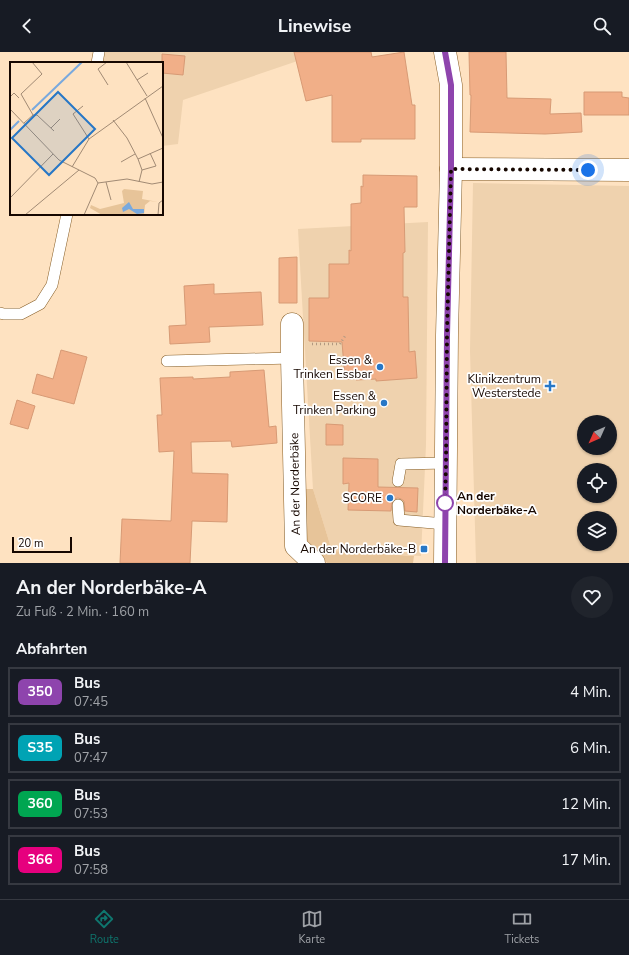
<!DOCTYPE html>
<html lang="de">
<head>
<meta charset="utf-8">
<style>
	body { margin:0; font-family:"Nunito Sans",sans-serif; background:#20242c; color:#f1f3f6; height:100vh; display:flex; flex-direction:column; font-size:15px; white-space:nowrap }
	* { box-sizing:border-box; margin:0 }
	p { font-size:13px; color:#9ea1a6 }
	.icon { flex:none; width:22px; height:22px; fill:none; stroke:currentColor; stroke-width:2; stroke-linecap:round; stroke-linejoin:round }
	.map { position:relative; height:511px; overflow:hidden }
	.details { display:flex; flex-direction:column; background:#171b24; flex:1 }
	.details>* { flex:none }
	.badge { padding:0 8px; border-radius:6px; font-size:14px; line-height:26px }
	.needle { width:26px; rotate:225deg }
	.tools { position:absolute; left:577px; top:363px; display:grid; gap:8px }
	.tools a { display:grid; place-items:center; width:40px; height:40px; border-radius:50%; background:#171b24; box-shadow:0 1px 3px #0004; font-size:20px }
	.scale { position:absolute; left:12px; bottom:10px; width:60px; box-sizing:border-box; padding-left:4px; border:2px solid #160700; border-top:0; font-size:11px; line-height:14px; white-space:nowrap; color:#160700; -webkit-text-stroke:3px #fff; paint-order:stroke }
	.you { position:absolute; width:20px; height:20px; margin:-10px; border:3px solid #fff; border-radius:50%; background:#1a73e8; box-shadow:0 0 0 6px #1a73e833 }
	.map>.badge { position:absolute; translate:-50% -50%; box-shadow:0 0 0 2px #fff }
	h2 { padding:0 16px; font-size:15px; line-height:36px }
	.round { display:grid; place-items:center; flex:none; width:42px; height:42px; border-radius:21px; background:#20242c }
	.overview { display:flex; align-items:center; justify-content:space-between; height:68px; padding:0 16px }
	h1 { font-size:19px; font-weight:700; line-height:30px }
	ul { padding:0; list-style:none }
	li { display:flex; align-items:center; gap:12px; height:50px; margin:0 8px 6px; padding:0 8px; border:2px solid #363941; border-radius:0px }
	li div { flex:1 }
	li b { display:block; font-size:15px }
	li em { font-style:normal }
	li .badge { min-width:44px; font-weight:700; text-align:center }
	header { display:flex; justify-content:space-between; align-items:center; height:52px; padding:0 16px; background:#171b24; font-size:18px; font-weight:700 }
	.dock { display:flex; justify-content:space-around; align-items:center; height:56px; border-top:1px solid #363941; background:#171b24; font-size:11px; color:#9ea1a6 }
	.dock a { display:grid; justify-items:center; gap:2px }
	.dock .current { color:#0f766e }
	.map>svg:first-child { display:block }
	.built { fill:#efd2ae; fill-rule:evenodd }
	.green { fill:#e7c499 }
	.building { fill:#f1af88; stroke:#d79a75 }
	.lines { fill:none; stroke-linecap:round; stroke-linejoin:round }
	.lane-casing { stroke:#855c24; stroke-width:12 }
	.street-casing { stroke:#855c24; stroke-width:23 }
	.secondary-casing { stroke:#855c24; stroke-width:23 }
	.path { stroke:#b19981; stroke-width:2.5; stroke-dasharray:1 3; stroke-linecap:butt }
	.lane { stroke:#fff; stroke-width:11 }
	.street { stroke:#fff; stroke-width:22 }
	.secondary { stroke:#fff; stroke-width:22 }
	.line-casing { stroke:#fff; stroke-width:9 }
	.line { stroke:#8e44ad; stroke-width:6 }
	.walk { stroke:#160700; stroke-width:4; stroke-dasharray:0 7.2 }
	.poi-dot { fill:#2777c6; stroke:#fff; stroke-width:1.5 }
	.stop-dot { fill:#fff; stroke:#8e44ad; stroke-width:2 }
	.labels { text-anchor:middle; stroke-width:3.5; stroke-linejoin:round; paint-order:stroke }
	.poi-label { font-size:12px; fill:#160700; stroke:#fff; text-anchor:end }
	.street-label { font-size:12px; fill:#160700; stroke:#fff }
	.stop-label { font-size:12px; font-weight:bold; fill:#160700; stroke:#fff; text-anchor:start }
	.inset-river { fill:none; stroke:#79a9de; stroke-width:2 }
	.inset-road { fill:none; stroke:#a18a74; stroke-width:1 }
	.view { fill:#2777c6; fill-opacity:0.15; stroke:#2777c6; stroke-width:2 }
	.inset-edge { fill:none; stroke:#160700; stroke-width:2 }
</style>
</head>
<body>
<header><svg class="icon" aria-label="back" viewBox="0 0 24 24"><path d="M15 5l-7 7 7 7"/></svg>Linewise<svg class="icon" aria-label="search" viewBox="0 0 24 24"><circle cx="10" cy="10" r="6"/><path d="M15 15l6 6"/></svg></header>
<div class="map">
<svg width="629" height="511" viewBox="0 0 629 511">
	<rect width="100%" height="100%" fill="#fee2c1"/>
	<g class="built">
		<path d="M 102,0 L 324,0 L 183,48 L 178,92 L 162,94 L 162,11 L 100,11 Z"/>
		<path d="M 473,131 L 629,134 L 629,511 L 476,511 L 470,299 ZM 584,370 L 610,370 L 610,396 L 584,396 ZM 584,418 L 610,418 L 610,444 L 584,444 ZM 584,466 L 610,466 L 610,492 L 584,492 Z"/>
		<path d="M 428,170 L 426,393 L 421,504 L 332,499 L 313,437 L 299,196 L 298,177 Z"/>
	</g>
	<path class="green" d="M 306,437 L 313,437 L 332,499 L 414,504 L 413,511 L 327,511 L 305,488 Z"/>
	<g class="building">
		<path d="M 294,0 L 371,0 L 372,5 L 404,0 L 412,53 L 415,53 L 415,87 L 361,87 L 361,90 L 332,90 L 332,43 L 306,49 Z"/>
		<path d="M 469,0 L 506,0 L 507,46 L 551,47 L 550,62 L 581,61 L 582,80 L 545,82 L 470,80 L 471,43 L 470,43 Z"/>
		<path d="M 162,2 L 185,4 L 183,23 L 162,21 Z"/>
		<path d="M 584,40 L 622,40 L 622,45 L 629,46 L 629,63 L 584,63 Z"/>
		<path d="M 363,123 L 417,124 L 417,155 L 404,155 L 405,200 L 403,201 L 403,245 L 408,245 L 409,300 L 415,299 L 417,326 L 376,329 L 376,327 L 356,328 L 356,327 L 345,327 L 342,290 L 309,289 L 309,246 L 329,246 L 329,212 L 349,212 L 349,198 L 351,199 L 351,152 L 361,151 L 361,134 L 363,135 Z"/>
		<path d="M 297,205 L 297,251 L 279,251 L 279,206 Z"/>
		<path d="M 214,232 L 214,242 L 261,240 L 263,273 L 209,275 L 210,290 L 170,292 L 169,274 L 186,273 L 184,234 Z"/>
		<path d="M 61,298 L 87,305 L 74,352 L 32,341 L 37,322 L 53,327 Z"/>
		<path d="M 264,318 L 269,375 L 276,374 L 277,391 L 232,395 L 231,389 L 191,390 L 192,421 L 228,422 L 227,470 L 192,469 L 190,511 L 120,511 L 122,467 L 171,469 L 174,399 L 159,400 L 157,363 L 162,363 L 160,326 L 193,325 L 193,327 L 230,325 L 230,320 Z"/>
		<path d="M 17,348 L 35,354 L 28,377 L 10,372 Z"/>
		<path d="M 326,372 L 343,373 L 343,393 L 326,393 Z"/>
		<path d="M 343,406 L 378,407 L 378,435 L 418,436 L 417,460 L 405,459 L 404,449 L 401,447 L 398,446 L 394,447 L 392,450 L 391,459 L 348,458 L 349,431 L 343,432 Z"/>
	</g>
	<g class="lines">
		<g class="lane-casing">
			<g id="lane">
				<path d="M 97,11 L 99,0"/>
				<path d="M 0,261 L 4,262 L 21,262 L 40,252 L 52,233 L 67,162"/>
				<path d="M 167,309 L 292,306"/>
				<path d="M 398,429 L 401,412 L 446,411"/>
				<path d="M 398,453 L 399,468 L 445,472"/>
			</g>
		</g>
		<g class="street-casing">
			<g id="street">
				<path d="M 451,117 L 629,118"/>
				<path d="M 292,272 L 292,306 L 296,494 L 314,511"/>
			</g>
		</g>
		<g class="secondary-casing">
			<path id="secondary" d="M 445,511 L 447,283 L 451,117 L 451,33 L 445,0"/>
		</g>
		<path class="path" d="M 312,292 L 340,292 L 345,284"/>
		<use href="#lane" class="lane"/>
		<use href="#street" class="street"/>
		<use href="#secondary" class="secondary"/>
	</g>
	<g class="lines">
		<g class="line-casing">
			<path id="line" d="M 445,511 L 447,283 L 451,117 L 451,33 L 445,0"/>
		</g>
		<use href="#line" class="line"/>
		<path class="walk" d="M 445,451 L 446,412 L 447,283 L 451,117 L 588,118"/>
	</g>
	<g class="poi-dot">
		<circle cx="380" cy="315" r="4"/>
		<path d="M548 328h4v4h4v4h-4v4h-4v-4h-4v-4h4z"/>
		<circle cx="384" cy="351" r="4"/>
		<circle cx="390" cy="446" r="4"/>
		<rect x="420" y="493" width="8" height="8" rx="2"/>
	</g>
	<circle class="stop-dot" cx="445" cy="451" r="8"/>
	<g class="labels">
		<g class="poi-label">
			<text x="372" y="312">Essen &amp;<tspan x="372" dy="14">Trinken Essbar</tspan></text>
			<text x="541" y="331">Klinikzentrum<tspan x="541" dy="14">Westerstede</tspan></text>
			<text x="376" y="348">Essen &amp;<tspan x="376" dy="14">Trinken Parking</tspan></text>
			<text x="382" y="450">SCORE</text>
			<text x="416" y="501">An der Norderbäke-B</text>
		</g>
		<g class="street-label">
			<text transform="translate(295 432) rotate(-91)" y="4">An der Norderbäke</text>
		</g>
		<g class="stop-label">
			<text x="457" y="448">An der<tspan x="457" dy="14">Norderbäke-A</tspan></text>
		</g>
	</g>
	<g transform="translate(10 10)">
		<rect width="153" height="153" fill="#fee2c1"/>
		<path d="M 114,127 L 133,129 L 132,137 L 148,140 L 140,139 L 135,143 L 134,153 L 92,153 L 80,146 L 81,143 L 90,147 L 114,141 L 112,129 Z" fill="#e7c499"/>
		<path d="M 119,140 L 123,147 L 134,147 L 134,151 L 127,152 L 119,147 L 113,150 L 112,146 Z" fill="#79a9de"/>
		<path class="inset-river" d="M 22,48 L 72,0M 0,68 L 9,59"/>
		<path class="inset-road" d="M 22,0 L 32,12 L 11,32 L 23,53M 97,0 L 88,7 L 98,23M 116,0 L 137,34M 127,18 L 138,11M 0,35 L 4,31 L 9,36M 135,36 L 153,76M 73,44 L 63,52 L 79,77M 0,47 L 49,98 L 85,116 L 88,121M 103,58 L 117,76 L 128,97 L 132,108 L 129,120M 14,61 L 23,53 L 27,53 L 44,69M 41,66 L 50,57M 128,97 L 153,86M 111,100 L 125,92M 62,105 L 79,77 L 153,24M 132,108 L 146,104 L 140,91M 96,120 L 101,138M 88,121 L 117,117 L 142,122 L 153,120M 0,136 L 43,92M 15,153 L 69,108M 74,153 L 88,121M 148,153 L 149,141 L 153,138"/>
		<path class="view" d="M 48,30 L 85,67 L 39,113 L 2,76 Z"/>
		<rect width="153" height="153" class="inset-edge"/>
	</g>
</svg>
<div class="tools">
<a><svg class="needle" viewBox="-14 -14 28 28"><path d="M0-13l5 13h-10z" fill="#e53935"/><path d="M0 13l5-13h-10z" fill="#9ea1a6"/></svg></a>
<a><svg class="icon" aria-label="locate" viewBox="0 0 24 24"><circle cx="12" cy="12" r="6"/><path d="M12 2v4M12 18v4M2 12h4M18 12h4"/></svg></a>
<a><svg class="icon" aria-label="layers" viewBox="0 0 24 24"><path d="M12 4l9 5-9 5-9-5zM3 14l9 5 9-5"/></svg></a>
</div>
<div class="scale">20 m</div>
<div class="you" style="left:588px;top:118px"></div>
</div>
<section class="details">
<div class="overview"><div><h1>An der Norderbäke-A</h1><p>Zu Fuß · 2 Min. · 160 m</p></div><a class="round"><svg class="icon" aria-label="heart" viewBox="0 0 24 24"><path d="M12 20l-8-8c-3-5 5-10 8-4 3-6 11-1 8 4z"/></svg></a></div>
<h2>Abfahrten</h2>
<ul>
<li><span class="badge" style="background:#8e44ad;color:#fff">350</span><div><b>Bus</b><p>07:45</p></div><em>4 Min.</em></li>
<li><span class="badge" style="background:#00a3b4;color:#fff">S35</span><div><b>Bus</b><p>07:47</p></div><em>6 Min.</em></li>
<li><span class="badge" style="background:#00a651;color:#fff">360</span><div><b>Bus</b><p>07:53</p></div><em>12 Min.</em></li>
<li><span class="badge" style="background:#e6007e;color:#fff">366</span><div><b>Bus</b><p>07:58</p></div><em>17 Min.</em></li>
</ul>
</section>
<nav class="dock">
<a class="current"><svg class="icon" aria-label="directions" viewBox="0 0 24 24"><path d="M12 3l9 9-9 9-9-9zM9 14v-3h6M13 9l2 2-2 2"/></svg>Route</a>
<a><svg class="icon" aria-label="map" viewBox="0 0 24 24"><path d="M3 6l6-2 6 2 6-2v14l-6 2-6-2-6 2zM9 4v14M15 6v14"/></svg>Karte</a>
<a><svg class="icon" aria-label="tickets" viewBox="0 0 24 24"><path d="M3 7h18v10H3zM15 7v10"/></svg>Tickets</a>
</nav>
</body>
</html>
